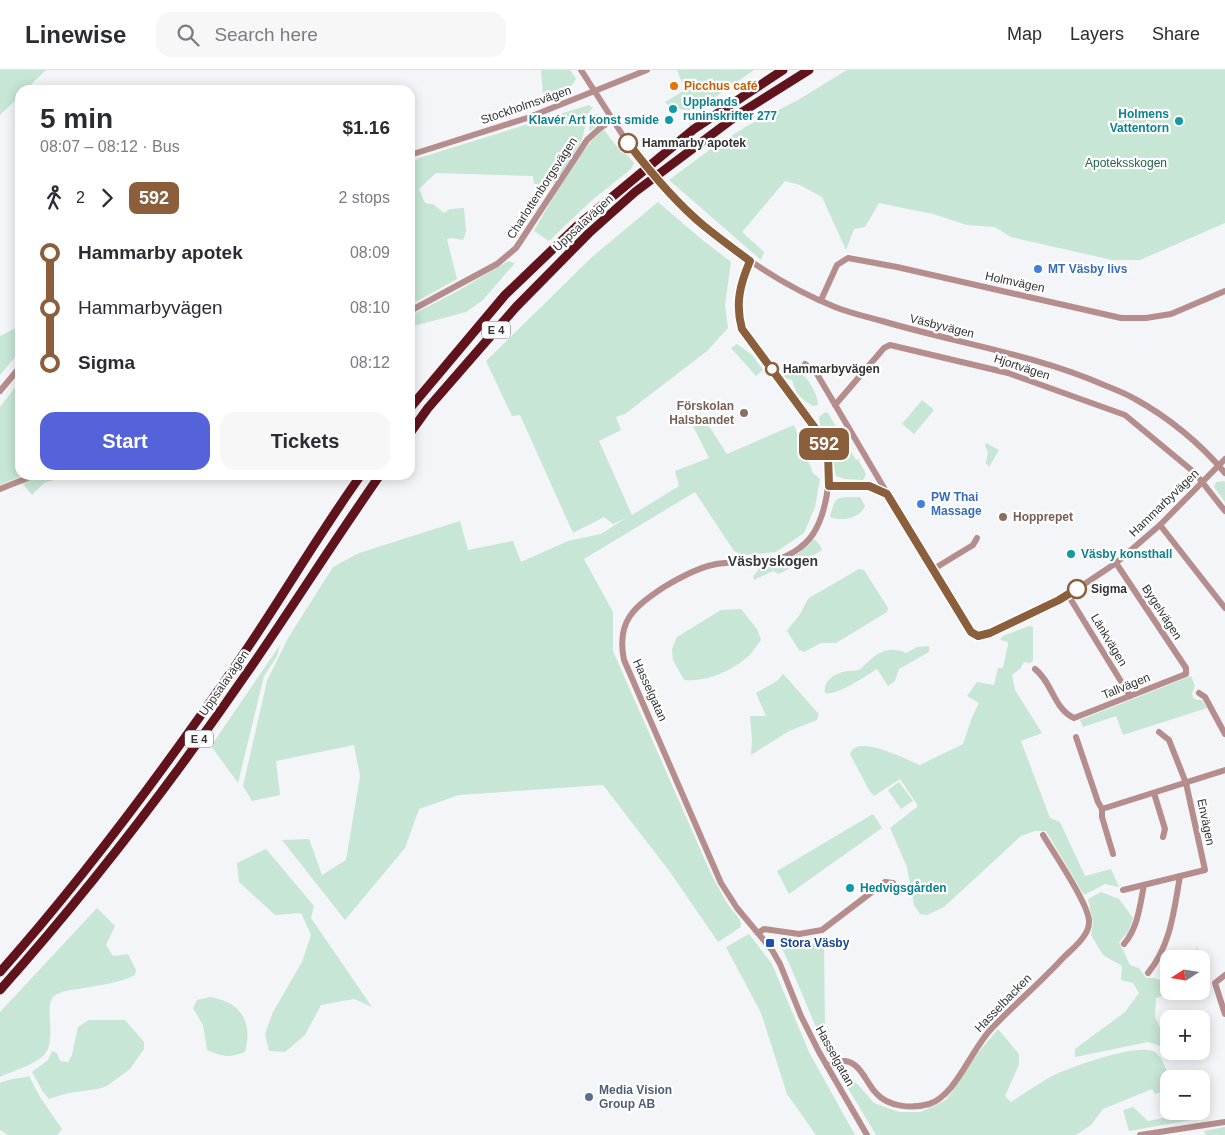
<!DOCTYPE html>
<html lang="en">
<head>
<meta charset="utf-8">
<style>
	body { margin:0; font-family:Helvetica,sans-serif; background:#f7f7f7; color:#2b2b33; height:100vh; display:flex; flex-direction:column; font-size:19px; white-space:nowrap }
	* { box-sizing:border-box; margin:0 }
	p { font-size:16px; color:#7c7c81 }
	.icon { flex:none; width:28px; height:28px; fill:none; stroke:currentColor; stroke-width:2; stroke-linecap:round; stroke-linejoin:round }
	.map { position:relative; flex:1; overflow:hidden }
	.details { position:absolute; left:15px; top:15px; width:400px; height:395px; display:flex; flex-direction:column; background:#fff; border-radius:15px; box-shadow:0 2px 12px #0003 }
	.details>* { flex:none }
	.badge { padding:0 10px; border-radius:8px; font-size:18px; line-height:32px }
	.needle { width:32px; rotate:258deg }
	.buttons { position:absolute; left:1160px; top:880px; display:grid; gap:10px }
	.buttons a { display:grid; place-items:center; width:50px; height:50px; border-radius:10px; background:#fff; box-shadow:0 2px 12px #0003; font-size:25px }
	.map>.badge { position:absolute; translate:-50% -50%; box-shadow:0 0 0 2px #fff }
	.legs { display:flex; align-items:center; gap:8px; height:55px; padding:0 25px; font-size:16px }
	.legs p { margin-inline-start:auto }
	.headline { display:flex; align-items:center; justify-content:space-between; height:85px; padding:0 25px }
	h1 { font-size:28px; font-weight:800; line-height:38px }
	.cta { display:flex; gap:10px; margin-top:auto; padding:10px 25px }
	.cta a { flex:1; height:58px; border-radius:15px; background:#5463d9; color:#fff; font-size:20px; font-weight:800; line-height:58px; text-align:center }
	.cta a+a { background:#f7f7f7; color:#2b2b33 }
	ul { padding:0 25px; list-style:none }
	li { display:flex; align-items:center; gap:18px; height:55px; font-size:19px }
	li i { display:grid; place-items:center; width:8px; height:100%; margin:0 6px; background:currentColor }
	li i::after { content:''; width:12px; height:12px; margin:-6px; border:4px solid; border-radius:50%; background:#fff }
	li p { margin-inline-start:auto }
	li:first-child i { background:linear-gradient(#0000 50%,currentColor 0) }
	li:last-child i { background:linear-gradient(currentColor 50%,#0000 0) }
	header { display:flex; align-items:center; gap:30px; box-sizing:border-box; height:70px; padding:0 25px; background:#fff; border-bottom:1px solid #e1e1e2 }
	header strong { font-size:24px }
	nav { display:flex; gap:28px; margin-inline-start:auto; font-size:18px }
	.search { width:350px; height:45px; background:#f7f7f7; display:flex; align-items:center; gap:12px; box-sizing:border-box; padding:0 18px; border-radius:15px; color:#7c7c81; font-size:19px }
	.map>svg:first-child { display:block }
	.green { fill:#c7e6d5 }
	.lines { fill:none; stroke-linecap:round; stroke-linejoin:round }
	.minor { stroke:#b58d8c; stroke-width:6 }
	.highway { stroke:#61131c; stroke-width:9 }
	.line-1-casing { stroke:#fff; stroke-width:11 }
	.line-1 { stroke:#8b5e3c; stroke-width:8 }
	.food-dot { fill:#e8710a; stroke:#fff; stroke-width:2 }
	.culture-dot { fill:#0f9aa8; stroke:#fff; stroke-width:2 }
	.stop-1-dot { fill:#fff; stroke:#8b5e3c; stroke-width:2.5 }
	.shop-dot { fill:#3f7fe0; stroke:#fff; stroke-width:2 }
	.education-dot { fill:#8d6e63; stroke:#fff; stroke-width:2 }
	.transit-dot { fill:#1a4fb4; stroke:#fff; stroke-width:2 }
	.service-dot { fill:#5c6f8a; stroke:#fff; stroke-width:2 }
	.labels { text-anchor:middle; stroke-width:4.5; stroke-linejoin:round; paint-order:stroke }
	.shield { fill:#fff; stroke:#707071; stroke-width:1 }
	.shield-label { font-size:11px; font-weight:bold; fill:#333334 }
	.food-label { font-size:12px; font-weight:bold; fill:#c56008; stroke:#fff; text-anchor:start }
	.culture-label { font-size:12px; font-weight:bold; fill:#0d838f; stroke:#fff; text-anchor:start }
	.street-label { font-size:12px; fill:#333334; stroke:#fff }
	.stop-label { font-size:12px; font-weight:bold; fill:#333334; stroke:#fff; text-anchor:start }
	.park-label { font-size:12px; fill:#236347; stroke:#fff }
	.shop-label { font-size:12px; font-weight:bold; fill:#366cbe; stroke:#fff; text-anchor:start }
	.education-label { font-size:12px; font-weight:bold; fill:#785e54; stroke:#fff; text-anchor:end }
	.transit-label { font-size:12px; font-weight:bold; fill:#164399; stroke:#fff; text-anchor:start }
	.service-label { font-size:12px; font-weight:bold; fill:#4e5e75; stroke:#fff; text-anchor:start }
	.neighbourhood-label { font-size:14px; font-weight:bold; fill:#38393b; stroke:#fff }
</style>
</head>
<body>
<header>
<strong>Linewise</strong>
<div class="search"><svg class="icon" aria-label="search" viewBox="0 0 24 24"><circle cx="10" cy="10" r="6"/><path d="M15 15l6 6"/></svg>Search here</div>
<nav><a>Map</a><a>Layers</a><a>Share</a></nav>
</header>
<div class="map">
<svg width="1225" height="1065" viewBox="0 0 1225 1065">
	<rect width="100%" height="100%" fill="#f3f5f8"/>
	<g class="green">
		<path d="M 0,0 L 46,0 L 25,20 L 20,20 L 20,26 L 0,45 Z"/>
		<path d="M 541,0 L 570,0 L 576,9 L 571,16 L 543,25 Z"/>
		<path d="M 677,0 L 754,0 L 695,41 L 671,38 L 665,32 L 685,20 Z"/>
		<path d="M 847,0 L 1225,0 L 1225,153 L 1140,190 L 1112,190 L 1011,167 L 995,157 L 967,155 L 933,144 L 879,133 L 865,157 L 854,159 L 846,180 L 822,127 L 800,115 L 785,111 L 742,162 L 764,182 L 761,190 L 669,110 L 712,78 L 747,56 L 798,30 Z"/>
		<path d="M 589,35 L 593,38 C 584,44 586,57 583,66 C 580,77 561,102 555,113 L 534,114 L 533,106 L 436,103 L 419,119 L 425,133 L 433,134 L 444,143 L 450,139 L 464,138 L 466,162 L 463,170 L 452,168 L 447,169 L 457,209 L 410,235 L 410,94 L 419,88 Z"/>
		<path d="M 594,44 L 597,44 L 600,50 L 598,54 L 590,61 L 589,57 Z"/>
		<path d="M 604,60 L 621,82 L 627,85 L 634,93 L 631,99 L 591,131 L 549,171 L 534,161 C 545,142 587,67 604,60 Z"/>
		<path d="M 658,132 L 700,168 L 731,192 L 725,235 L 728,258 L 707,281 L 625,344 L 616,347 L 621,360 L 599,371 L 632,445 L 679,416 L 675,401 L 709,388 L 689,348 L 701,344 L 727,384 L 794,355 L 813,403 L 820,409 L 815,437 L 804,463 L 776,482 L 744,485 L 734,481 L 695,422 L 584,489 L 613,542 L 613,581 L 712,806 L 727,833 L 740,850 L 741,857 L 718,872 L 670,802 L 603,715 L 459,725 L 419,739 L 405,778 L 345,850 L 282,770 L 309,769 L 322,805 L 346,790 L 360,706 L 354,675 L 276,691 L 280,725 L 252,731 L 243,716 L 267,611 L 288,568 L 333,497 L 359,483 L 460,451 L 468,480 L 513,471 L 521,492 L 568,471 L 601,464 L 626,448 L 613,454 L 604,447 L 573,463 L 520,345 L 512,346 L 486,291 L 592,187 Z"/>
		<path d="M 508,191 L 515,193 L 483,230 L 466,242 L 410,257 L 410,246 L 456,222 Z"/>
		<path d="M 20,256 L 20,281 L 0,305 L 0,266 Z"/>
		<path d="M 737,274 L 752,285 L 763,300 L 756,306 L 731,278 Z"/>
		<path d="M 785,295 L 793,295 C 797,304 802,303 807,309 C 812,316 818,326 818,335 L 813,336 C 801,329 796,324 792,310 L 786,308 L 782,302 Z"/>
		<path d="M 20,311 L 20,367 L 15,369 L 20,382 L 20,405 L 24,405 L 0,415 L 0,337 Z"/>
		<path d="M 922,330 L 934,340 L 914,364 L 902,354 Z"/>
		<path d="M 825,342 L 828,343 L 856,390 L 858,389 L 866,404 L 863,410 L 845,409 L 836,406 L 830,379 L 821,360 L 819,347 Z"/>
		<path d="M 986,373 L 999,380 L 989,397 L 986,393 L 988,382 L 985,376 Z"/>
		<path d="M 46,405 L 72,405 L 44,413 L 32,425 L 22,413 Z"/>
		<path d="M 1224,411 L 1225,412 L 1225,432 L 1214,417 L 1216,412 Z"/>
		<path d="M 860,427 L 865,436 C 860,448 842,452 830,447 C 836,423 837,428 860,427 Z"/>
		<path d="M 814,469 L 820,475 L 822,480 L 819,482 L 779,504 L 773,501 L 754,510 L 753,507 L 760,497 C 781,495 800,485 814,469 Z"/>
		<path d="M 859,499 L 864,500 L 888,538 L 887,542 L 836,573 L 821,573 L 804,582 L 799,580 L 787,561 C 790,555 794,553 798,547 C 803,541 804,534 809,528 Z"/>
		<path d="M 741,539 L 757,559 L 761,570 C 756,576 752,584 746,588 C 730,602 705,612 684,610 L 673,590 L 672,579 L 677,567 L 721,540 Z"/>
		<path d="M 1029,556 L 1033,557 L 1033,591 L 1030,593 L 1024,592 L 1020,599 L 1012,605 L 1015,620 L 1042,663 L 1021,671 L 1050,748 L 1060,752 L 1085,806 L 1111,799 L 1119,817 L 1105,814 L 1084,825 L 1046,761 L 1035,761 L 1021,766 L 944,837 L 927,845 L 920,844 L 914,835 L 907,797 L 890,758 L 918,736 L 900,709 L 874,726 L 869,720 L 850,684 C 857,663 906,690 920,695 L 963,674 L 972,647 L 979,633 L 967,626 L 977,612 L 994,615 L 998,598 L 1003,598 L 1008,574 L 1008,572 L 1000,570 L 1003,566 Z"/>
		<path d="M 280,575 L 277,586 L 264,606 L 238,713 L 211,676 Z"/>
		<path d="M 929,576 L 929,582 L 899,599 L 895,611 L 888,616 L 877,599 C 866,606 837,626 825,623 C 823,610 836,603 847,601 C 850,601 856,601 859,600 C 862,598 865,594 868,592 C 879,581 891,576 906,583 L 917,577 Z"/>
		<path d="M 783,604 C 796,617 806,631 819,644 L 817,650 L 789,661 L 751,685 L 752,669 L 750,646 L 766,646 L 756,623 L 777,611 Z"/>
		<path d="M 1191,606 L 1195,616 L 1192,623 L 1193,628 L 1197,630 L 1202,630 L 1207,638 L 1123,665 L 1116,646 L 1083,657 L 1080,650 Z"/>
		<path d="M 899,712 L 913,731 L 901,739 L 888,720 Z"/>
		<path d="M 873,744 L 882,758 L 789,824 L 777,801 Z"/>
		<path d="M 266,779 L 314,836 L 311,848 L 372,937 L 354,929 L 321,935 L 305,965 L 285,982 L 269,981 L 265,964 L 273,942 L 302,892 L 311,865 L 301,843 L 275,845 L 239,812 L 237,793 Z"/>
		<path d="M 1101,822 L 1119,829 L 1133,848 L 1128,862 L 1119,872 L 1130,895 L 1139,898 L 1146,908 L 1154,908 L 1169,913 L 1169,921 L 1175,921 L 1156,928 L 1155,947 L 1169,979 L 1148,972 L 1075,987 L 1075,979 L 1125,942 L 1139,923 L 1133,913 L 1121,910 L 1122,896 L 1103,885 L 1091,865 L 1093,853 L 1088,829 Z"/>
		<path d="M 97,838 L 115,856 L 106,875 L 113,886 L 128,884 L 136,900 L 135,905 C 120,913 100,915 83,918 C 74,920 62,920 54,926 C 43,935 58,970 44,985 C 33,996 14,1000 0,1007 L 0,942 Z"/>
		<path d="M 749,864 L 772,894 L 809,982 L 855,1065 L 816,1065 L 787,1024 L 761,943 L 726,877 Z"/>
		<path d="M 803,872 L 824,875 L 825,958 L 818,961 C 805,933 795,904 781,876 Z"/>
		<path d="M 1197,877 L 1208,898 L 1201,913 L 1201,889 L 1192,889 Z"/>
		<path d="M 210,927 C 241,932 253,951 245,982 C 229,988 222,987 207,980 L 203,955 L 193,938 L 197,930 Z"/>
		<path d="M 89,950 L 125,950 L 144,972 L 144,979 L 130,999 L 107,1016 L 98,1019 L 68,1023 L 49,1029 L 43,1022 L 32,1002 L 48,990 L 52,981 L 57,983 L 60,991 L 68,992 L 72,985 L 78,957 Z"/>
		<path d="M 998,959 L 1019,984 L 1019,995 L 1005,1026 L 1011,1032 C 1025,1023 1039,1013 1054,1005 C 1071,997 1139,972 1155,982 C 1163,988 1166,1000 1170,1009 L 1169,1009 L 1169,1019 L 1155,1024 L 1152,1019 L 1103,1039 L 1091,1055 L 1076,1065 L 876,1065 L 842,1008 L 852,1008 L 874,1033 L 899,1042 L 921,1042 L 946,1030 L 978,983 Z"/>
		<path d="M 29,1006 L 40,1027 L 62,1059 L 57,1065 L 8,1065 L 0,1060 L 0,1013 C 10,1008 19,1009 29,1006 Z"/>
		<path d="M 1133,1037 L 1148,1051 L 1172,1046 L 1174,1041 L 1186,1041 L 1191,1050 L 1129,1061 L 1123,1040 Z"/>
		<path d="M 1225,1057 L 1225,1065 L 1206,1065 L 1204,1061 Z"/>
	</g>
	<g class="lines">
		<g class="minor">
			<path d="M 581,0 L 627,72 L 643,92"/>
			<path d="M 410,85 L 527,48 L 647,0"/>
			<path d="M 660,114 C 710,165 768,210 835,237 C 850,243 867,247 882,251 C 956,273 1033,284 1104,315 C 1114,319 1125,323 1135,329 C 1168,347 1201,374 1225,403"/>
			<path d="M 750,191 C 740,214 735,234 743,259 C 755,276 767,294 780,311 C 795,331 822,359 827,384 C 832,407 826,444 813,464 C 804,478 785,489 769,491 C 750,494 731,490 712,495 C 695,499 679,508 664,517 C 634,537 616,551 624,590 L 721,813 L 737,838 L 772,880 L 780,894 L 801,946 L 819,982 L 867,1065"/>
			<path d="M 821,230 L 837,195 L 848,188 L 897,197 L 1121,248 L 1146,248 L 1171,244 L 1225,221"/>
			<path d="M 410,241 L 497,194 L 516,178 L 587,70 L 599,59 L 613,49"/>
			<path d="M 805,294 L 817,304 L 887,423"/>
			<path d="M 0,321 L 20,297"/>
			<path d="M 835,335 L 884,278 L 890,275 L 1008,303 L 1125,345 L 1195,403 L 1225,441"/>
			<path d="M 829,415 L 869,416 L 887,424 L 971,562 L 978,566 L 983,566 L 1068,525 L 1116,493 L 1160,455 L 1225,389"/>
			<path d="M 0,419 L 35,405"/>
			<path d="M 1160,455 L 1225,538"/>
			<path d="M 932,500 L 973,475 L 977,468"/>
			<path d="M 1068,525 L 1130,626"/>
			<path d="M 1035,599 C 1052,612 1054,639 1074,648 L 1186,604 L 1186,598 L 1116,493"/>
			<path d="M 1199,623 L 1205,627 L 1225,664"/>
			<path d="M 1076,667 L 1098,732 L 1102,739 L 1225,700"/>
			<path d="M 1154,723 L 1165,759 L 1163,767"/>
			<path d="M 1102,739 L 1102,747 L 1113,784"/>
			<path d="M 1123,820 L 1205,800 L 1186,713 L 1169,670 L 1159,662"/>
			<path d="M 758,863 L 764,859 L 799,864 L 822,860 L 885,812 L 893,813"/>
			<path d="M 1124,874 C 1138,858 1140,835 1144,815"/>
			<path d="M 1148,903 C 1171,875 1174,840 1180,806"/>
			<path d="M 1225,905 L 1215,913 L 1225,944"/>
			<path d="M 827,996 C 833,994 839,991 845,991 C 860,992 867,1014 876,1023 C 888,1037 912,1039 929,1034 C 956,1026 972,977 993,957 C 1016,933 1041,912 1063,888 C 1070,881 1079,874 1084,866 C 1087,862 1089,856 1089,852 C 1090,836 1053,782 1043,765"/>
			<path d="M 1140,1065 L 1225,1052"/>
		</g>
		<g class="highway">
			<path d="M 410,338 L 505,225 L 577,156 L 694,59 L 783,0"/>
			<path d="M 410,363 L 428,338 L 516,237 L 589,163 L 635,122 L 739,44 L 809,0"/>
			<path d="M 0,902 C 87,804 166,697 240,589 C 282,528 318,465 361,405"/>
			<path d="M 0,920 C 91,818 174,709 251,597 C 295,533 336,468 380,405"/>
		</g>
	</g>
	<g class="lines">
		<g class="line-1-casing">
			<path id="line-1" d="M 628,73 C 651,103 675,132 704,156 C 719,168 735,180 750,191 C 740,214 735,234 742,259 L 818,362 L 828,383 L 829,416 L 869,416 L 887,424 L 971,562 L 978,566 L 990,563 L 1059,530 L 1077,519"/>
		</g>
		<use href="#line-1" class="line-1"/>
	</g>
	<circle class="food-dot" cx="674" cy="16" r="5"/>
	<g class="culture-dot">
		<circle cx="673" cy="39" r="5"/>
		<circle cx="669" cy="50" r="5"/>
		<circle cx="1179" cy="51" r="5"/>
		<circle cx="1071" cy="484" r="5"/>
		<circle cx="850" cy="818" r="5"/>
	</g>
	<g class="stop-1-dot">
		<circle cx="628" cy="73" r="9"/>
		<circle cx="772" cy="299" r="6"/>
		<circle cx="1077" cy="519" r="9"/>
	</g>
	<g class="shop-dot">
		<circle cx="1038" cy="199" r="5"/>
		<circle cx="921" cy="434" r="5"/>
	</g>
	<g class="education-dot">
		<circle cx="744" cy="343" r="5"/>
		<circle cx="1003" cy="447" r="5"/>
	</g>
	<rect class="transit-dot" x="765" y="868" width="10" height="10" rx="2.5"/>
	<circle class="service-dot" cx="589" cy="1027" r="5"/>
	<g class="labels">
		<g class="shield">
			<rect x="482" y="251.5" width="28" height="17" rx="4"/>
			<rect x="185" y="660.5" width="28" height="17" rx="4"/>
		</g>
		<g class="shield-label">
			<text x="496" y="264">E 4</text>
			<text x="199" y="673">E 4</text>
		</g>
		<g class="food-label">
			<text x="684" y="20">Picchus café</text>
		</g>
		<g class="culture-label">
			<text x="683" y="36">Upplands<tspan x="683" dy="14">runinskrifter 277</tspan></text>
			<text x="1169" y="48" text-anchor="end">Holmens<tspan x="1169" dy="14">Vattentorn</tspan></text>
			<text x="659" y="54" text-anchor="end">Klavér Art konst smide</text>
			<text x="1081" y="488">Väsby konsthall</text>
			<text x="860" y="822">Hedvigsgården</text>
		</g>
		<g class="street-label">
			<text transform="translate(526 35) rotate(-19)" y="4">Stockholmsvägen</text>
			<text transform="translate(542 118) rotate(-57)" y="4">Charlottenborgsvägen</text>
			<text transform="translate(583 153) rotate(-43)" y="4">Uppsalavägen</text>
			<text transform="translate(1015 212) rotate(12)" y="4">Holmvägen</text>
			<text transform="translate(942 256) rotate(14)" y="4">Väsbyvägen</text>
			<text transform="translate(1022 297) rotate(18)" y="4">Hjortvägen</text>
			<text transform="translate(1164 433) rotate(-44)" y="4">Hammarbyvägen</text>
			<text transform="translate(1162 542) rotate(57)" y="4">Bygelvägen</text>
			<text transform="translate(1109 570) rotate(59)" y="4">Länkvägen</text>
			<text transform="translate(224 613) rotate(-55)" y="4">Uppsalavägen</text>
			<text transform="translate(1126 616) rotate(-22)" y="4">Tallvägen</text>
			<text transform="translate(650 620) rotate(66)" y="4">Hasselgatan</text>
			<text transform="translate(1206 752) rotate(78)" y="4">Envägen</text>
			<text transform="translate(1003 933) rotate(-46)" y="4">Hasselbacken</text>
			<text transform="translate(835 986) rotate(61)" y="4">Hasselgatan</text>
		</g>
		<g class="stop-label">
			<text x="642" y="77">Hammarby apotek</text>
			<text x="783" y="303">Hammarbyvägen</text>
			<text x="1091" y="523">Sigma</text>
		</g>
		<g class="park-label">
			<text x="1126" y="97">Apoteksskogen</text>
		</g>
		<g class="shop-label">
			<text x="1048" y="203">MT Väsby livs</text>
			<text x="931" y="431">PW Thai<tspan x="931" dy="14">Massage</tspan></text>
		</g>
		<g class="education-label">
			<text x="734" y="340">Förskolan<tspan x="734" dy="14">Halsbandet</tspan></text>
			<text x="1013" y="451" text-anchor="start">Hopprepet</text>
		</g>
		<g class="transit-label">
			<text x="780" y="877">Stora Väsby</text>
		</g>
		<g class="service-label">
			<text x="599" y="1024">Media Vision<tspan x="599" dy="14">Group AB</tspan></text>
		</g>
		<g class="neighbourhood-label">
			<text x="773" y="496">Väsbyskogen</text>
		</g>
	</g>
</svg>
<div class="buttons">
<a><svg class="needle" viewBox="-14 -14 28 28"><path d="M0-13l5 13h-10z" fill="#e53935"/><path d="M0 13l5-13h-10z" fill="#7c7c81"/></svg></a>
<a>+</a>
<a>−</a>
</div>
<b class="badge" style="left:824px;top:374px;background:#8b5e3c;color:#fff">592</b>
<section class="details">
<div class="headline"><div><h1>5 min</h1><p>08:07 – 08:12 · Bus</p></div><b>$1.16</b></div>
<div class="legs"><svg class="icon" aria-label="walk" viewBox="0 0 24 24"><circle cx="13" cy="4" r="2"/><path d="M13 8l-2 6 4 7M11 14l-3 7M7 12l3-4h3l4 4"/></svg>2<svg class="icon" aria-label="forward" viewBox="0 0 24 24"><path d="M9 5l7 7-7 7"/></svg><b class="badge" style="background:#8b5e3c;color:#fff">592</b><p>2 stops</p></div>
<ul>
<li><i style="color:#8b5e3c"></i><b>Hammarby apotek</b><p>08:09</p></li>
<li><i style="color:#8b5e3c"></i><span>Hammarbyvägen</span><p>08:10</p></li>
<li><i style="color:#8b5e3c"></i><b>Sigma</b><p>08:12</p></li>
</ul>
<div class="cta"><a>Start</a><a>Tickets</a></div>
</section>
</div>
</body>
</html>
